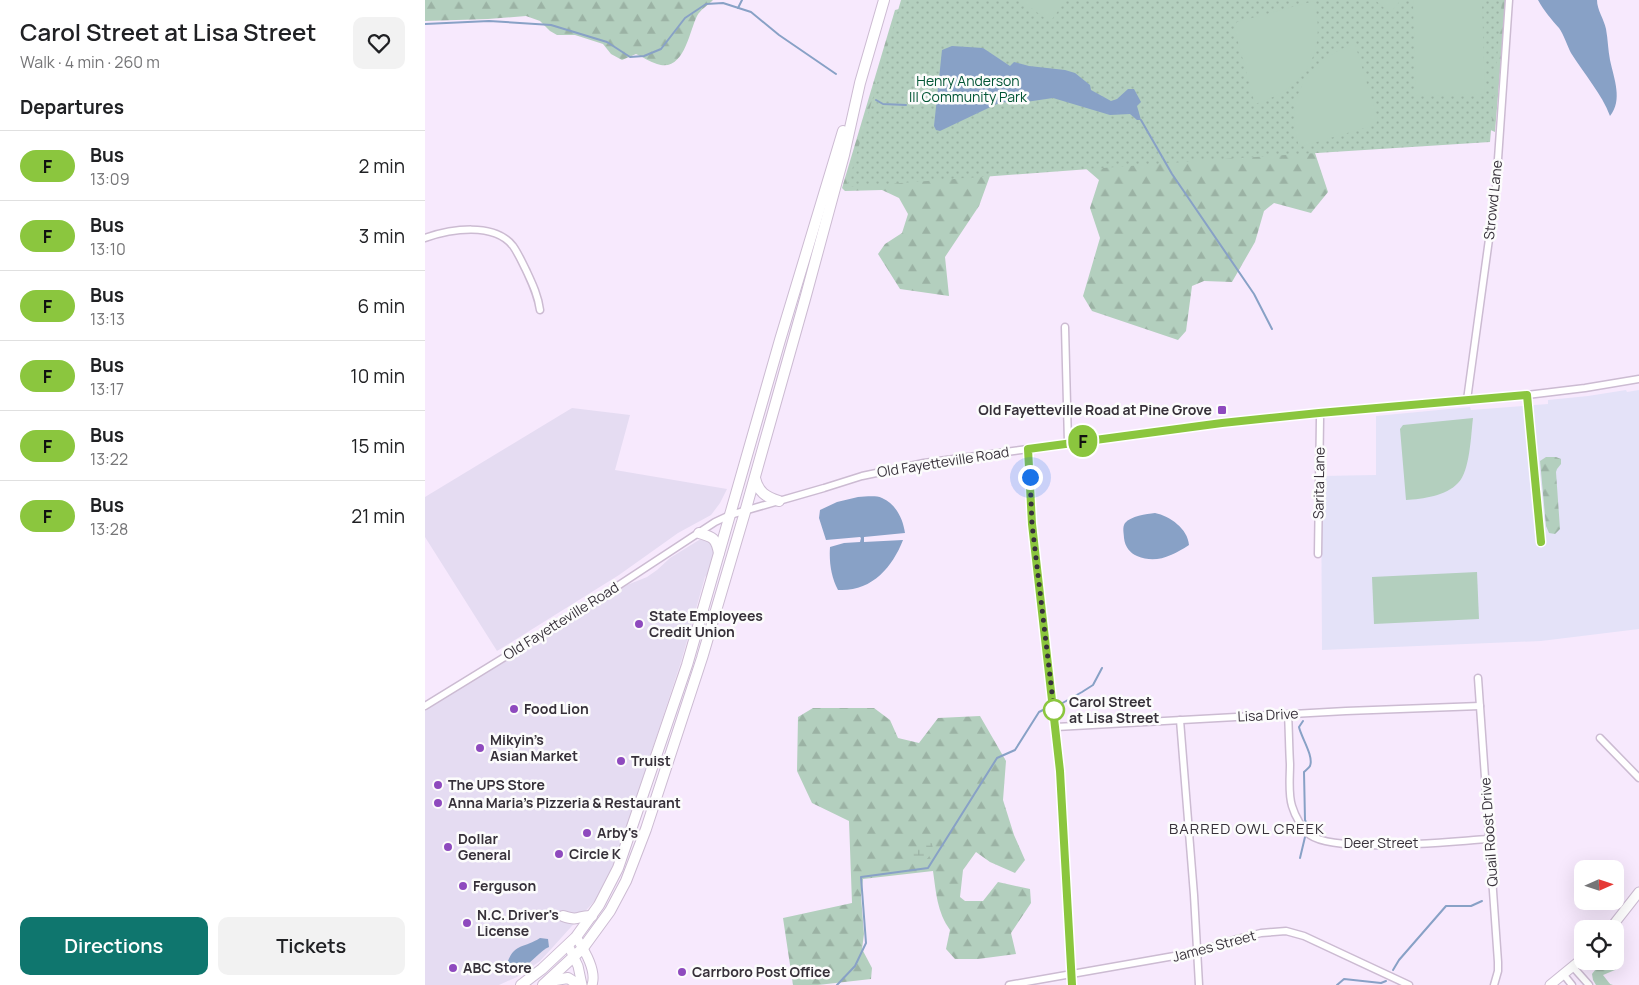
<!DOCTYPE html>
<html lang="en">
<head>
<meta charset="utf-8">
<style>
	body { margin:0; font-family:Manrope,sans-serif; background:#f2f2f2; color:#202124; height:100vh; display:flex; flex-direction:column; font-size:19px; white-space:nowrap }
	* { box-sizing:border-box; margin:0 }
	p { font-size:16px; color:#757577 }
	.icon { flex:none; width:28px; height:28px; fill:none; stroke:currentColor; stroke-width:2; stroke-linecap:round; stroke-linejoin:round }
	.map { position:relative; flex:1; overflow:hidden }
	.sheet { display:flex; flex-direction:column; background:#fff; width:425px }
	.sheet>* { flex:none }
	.badge { padding:0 10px; border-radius:16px; font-size:18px; line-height:32px }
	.needle { width:32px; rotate:87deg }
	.fabs { position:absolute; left:1149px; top:860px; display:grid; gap:10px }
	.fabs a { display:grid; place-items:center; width:50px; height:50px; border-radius:10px; background:#fff; box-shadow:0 5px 20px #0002; font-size:25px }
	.you { position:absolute; width:25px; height:25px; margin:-12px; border:4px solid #fff; border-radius:50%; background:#1a73e8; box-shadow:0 0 0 8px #1a73e833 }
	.map>.badge { position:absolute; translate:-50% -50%; box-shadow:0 0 0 2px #fff }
	h2 { padding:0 20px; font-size:19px; line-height:45px }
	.round { display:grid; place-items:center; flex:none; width:52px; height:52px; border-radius:10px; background:#f2f2f2 }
	.headline { display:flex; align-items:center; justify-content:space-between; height:85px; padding:0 20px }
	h1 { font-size:24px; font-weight:600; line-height:38px }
	.button { display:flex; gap:10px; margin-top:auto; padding:10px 20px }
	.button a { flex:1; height:58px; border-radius:10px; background:#0f766e; color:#fff; font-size:20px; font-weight:600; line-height:58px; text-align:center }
	.button a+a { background:#f2f2f2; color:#202124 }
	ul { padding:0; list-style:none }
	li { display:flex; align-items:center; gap:15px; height:70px; padding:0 20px; border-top:1px solid #e0e0e0 }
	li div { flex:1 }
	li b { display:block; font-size:19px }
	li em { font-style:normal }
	li .badge { min-width:55px; font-weight:700; text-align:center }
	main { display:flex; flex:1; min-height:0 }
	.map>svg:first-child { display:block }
	.commercial { fill:#e5dcf2 }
	.education { fill:#e4e2f8 }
	.forest { fill:url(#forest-firs) }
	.wetland { fill:url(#wetland-marsh) }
	.park { fill:url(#park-dots) }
	.pitch { fill:#b3cfbe }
	.water { fill:#88a1c6 }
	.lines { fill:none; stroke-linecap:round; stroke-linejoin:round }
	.stream { stroke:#88a1c6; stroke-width:2 }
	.minor-casing { stroke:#ccbbd2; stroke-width:9 }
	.major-casing { stroke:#ccbbd2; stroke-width:11 }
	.highway-casing { stroke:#ccbbd2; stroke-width:12 }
	.minor { stroke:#fff; stroke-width:6 }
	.major { stroke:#fff; stroke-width:9 }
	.highway { stroke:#fff; stroke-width:10 }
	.line-casing { stroke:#fff; stroke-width:11 }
	.line { stroke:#8bc63e; stroke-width:8 }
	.walk { stroke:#37313a; stroke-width:5; stroke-dasharray:0 9 }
	.poi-dot { fill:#8e4abe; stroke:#fcfcfc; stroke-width:2 }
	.stop-dot { fill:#fff; stroke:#8bc63e; stroke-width:2.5 }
	.labels { text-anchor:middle; stroke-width:5; stroke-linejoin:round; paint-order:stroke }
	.park-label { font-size:14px; fill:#025534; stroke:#fcfcfc }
	.street-label { font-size:14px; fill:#37313a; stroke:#fcfcfc }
	.poi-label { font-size:14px; font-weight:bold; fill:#37313a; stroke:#fcfcfc; text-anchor:start }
	.stop-label { font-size:14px; font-weight:bold; fill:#37313a; stroke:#fcfcfc; text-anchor:start }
	.neighbourhood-label { font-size:15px; letter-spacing:1px; fill:#37313a; stroke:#fcfcfc }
</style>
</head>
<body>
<main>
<section class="sheet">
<div class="headline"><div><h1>Carol Street at Lisa Street</h1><p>Walk · 4 min · 260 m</p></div><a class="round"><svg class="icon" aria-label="heart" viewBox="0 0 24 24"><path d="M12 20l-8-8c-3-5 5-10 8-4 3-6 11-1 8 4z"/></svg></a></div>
<h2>Departures</h2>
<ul>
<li><span class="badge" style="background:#8bc63e;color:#111">F</span><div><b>Bus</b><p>13:09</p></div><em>2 min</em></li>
<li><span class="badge" style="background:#8bc63e;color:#111">F</span><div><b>Bus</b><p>13:10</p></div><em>3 min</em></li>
<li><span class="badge" style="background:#8bc63e;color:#111">F</span><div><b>Bus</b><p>13:13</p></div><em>6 min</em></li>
<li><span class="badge" style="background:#8bc63e;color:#111">F</span><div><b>Bus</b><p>13:17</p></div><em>10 min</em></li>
<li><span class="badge" style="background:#8bc63e;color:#111">F</span><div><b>Bus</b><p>13:22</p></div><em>15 min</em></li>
<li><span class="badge" style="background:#8bc63e;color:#111">F</span><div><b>Bus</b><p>13:28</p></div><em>21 min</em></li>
</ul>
<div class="button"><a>Directions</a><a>Tickets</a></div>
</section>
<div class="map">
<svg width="1214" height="985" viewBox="0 0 1214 985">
	<defs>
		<pattern id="forest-firs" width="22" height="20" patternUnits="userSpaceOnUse" patternTransform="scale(1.25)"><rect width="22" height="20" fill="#b3cfbe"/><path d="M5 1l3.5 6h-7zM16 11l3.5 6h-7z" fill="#9bb2a4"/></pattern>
		<pattern id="wetland-marsh" width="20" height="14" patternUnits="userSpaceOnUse" patternTransform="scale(1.25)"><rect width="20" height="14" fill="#b3cfbe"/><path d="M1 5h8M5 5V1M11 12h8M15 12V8" fill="none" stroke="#9bb2a4"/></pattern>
		<pattern id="park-dots" width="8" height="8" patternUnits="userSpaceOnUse" patternTransform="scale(1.25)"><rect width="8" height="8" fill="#b3cfbe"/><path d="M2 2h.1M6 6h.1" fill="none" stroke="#9bb2a4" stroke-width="1.8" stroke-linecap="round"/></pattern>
	</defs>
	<rect width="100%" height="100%" fill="#f7e9fd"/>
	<g class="commercial">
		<path d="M 147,408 L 205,415 L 190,470 L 302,489 L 295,503 L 286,515 L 253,533 L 194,575 L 72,651 L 0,537 L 0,497 Z"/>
		<path d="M 279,539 L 282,539 L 289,547 L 289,554 L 283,574 L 280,577 L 256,662 L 207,811 L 187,868 L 174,896 L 127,948 L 115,961 L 92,977 L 74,985 L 0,985 L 0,710 L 82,658 L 149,619 L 202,585 L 222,577 L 232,570 L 245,558 L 274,540 Z"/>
	</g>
	<path class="education" d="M 1201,390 L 1202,392 L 1214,390 L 1214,629 L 1116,641 L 897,650 L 896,476 L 951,475 L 951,416 L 1045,407 L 1046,410 L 1123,404 L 1123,400 L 1163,396 Z"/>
	<g class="forest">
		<path d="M 0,0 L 288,0 C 283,5 275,10 272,16 C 264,32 259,73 232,64 C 225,62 218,57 211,54 L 197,60 L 186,54 L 178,44 L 150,35 L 132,35 L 125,31 L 115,21 L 101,16 L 63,19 L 0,21 Z"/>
		<path d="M 787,0 L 889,150 L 903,192 L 886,213 L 849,203 L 839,211 L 830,242 L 807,282 L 779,281 L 767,286 L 761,331 L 753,340 L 667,311 L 658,296 L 675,238 L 665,208 L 674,180 L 652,161 L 574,151 L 554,206 L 520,257 L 524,296 L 475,289 L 453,254 L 460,244 L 477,233 L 483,214 L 474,198 L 457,190 L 420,191 L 417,188 L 470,10 L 478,8 Z"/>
		<path d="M 1071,0 L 1081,0 L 1070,132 L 1061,128 Z"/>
		<path d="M 1121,457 L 1131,457 L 1136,459 L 1136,464 L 1132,469 L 1131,472 L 1135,529 L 1130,534 L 1124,533 L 1121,526 L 1115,461 Z"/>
		<path d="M 388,708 L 449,708 L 465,720 L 473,738 L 494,743 L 513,718 L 555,716 L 581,761 L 578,800 L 589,835 L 600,860 L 590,873 L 565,862 L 551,852 L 538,870 L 535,897 L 540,901 L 558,901 L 573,882 L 605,889 L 606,903 L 586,933 L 591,954 L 553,959 L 530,959 L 521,949 L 525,930 C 512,912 511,892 508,871 L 438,879 L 436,896 L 439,934 L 437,949 L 447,968 L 446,979 L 393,985 L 368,985 L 358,918 L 427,903 L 424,821 L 387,803 L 372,771 L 373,717 Z"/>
		<path d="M 1176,961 L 1182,961 L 1193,967 L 1190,970 L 1178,975 L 1185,984 L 1188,985 L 1171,985 L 1168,980 L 1167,974 C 1171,970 1172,965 1176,961 Z"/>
	</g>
	<path class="wetland" d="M 501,841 L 508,844 C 506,856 503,861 491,865 L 484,860 L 486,851 Z"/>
	<path class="park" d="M 476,0 L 1077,0 L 1065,142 L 799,159 L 422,187 Z"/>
	<g class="pitch">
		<path d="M 600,0 L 641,0 L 625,22 L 598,2 Z"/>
		<path d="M 950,0 L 976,0 L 965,13 Z"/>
		<path d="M 988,0 L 1057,0 L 1060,94 L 991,96 Z"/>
		<path d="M 889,1 C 902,53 881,88 830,104 L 809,27 L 812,22 Z"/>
		<path d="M 930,44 L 953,120 L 950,125 L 874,147 C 872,138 869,129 869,120 C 868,83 896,54 930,44 Z"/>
		<path d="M 1048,418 C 1046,434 1045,472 1033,483 C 1021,496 998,499 981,500 L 975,429 L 978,425 Z"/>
		<path d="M 1052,572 L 1054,619 L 949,624 L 947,577 Z"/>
	</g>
	<g class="water">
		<path d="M 1113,0 L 1172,0 C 1172,10 1179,19 1181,29 C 1183,40 1183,50 1185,60 C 1189,79 1198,100 1185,116 C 1177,94 1159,74 1146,53 C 1142,45 1139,35 1134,28 C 1126,19 1119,11 1113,0 Z"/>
		<path d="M 527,46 L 558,48 L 585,66 L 589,62 L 604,66 L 640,70 L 650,73 L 665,85 L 666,90 L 686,101 L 692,99 L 703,89 L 709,89 L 716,102 L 712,106 L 716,120 L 712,120 L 705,114 L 685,115 L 628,98 L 594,103 L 576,102 L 515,131 L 511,130 L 509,126 L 517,50 Z"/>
		<path d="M 433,497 C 440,497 450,495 457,498 C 471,504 478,519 480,533 L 439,537 L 439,542 L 478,540 C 467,568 446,592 413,590 C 406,577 404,562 405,547 L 419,543 L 435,542 L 436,538 L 435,537 L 401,540 L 394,518 L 395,510 L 412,502 Z"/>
		<path d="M 730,513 C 745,516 763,529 764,545 C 747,556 731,564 712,556 C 705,553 700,547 699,538 C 699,534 697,527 700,523 C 706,516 721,514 730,513 Z"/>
		<path d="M 115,938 L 123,939 L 124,947 C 116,950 105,964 97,968 L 85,967 L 83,961 C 90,943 100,948 115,938 Z"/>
	</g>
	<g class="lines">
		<g class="stream">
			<path d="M 313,8 L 317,0"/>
			<path d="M 0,24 L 64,21 L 126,25 L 182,42 L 205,57 L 219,56 L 236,49 L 260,18 L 281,4 L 298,3 L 326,12 L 354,35 L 411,74"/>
			<path d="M 451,100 L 458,104 L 481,105"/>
			<path d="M 716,120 L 747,174 L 829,294 L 847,329"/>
			<path d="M 634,705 L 657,692 L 668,685 L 677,668"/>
			<path d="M 878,721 L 874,727 C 876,737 889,756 885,766 C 884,768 881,770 879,772 L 880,820 L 883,826"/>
			<path d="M 875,858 L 880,837"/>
			<path d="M 968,970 L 974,960 L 1021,906 L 1046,906 L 1057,901"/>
			<path d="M 412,985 L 430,966 L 441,943 L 436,877 L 503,868 L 572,758 L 590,750 L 614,712 L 624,707"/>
			<path d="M 912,985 L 919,979 L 956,983 L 961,981"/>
		</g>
		<g class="minor-casing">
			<g id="minor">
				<path d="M 0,238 C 26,229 69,222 88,246 C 93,253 97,262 101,270 C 107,283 113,295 115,310"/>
				<path d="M 640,327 L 643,443"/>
				<path d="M 1042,400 L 1071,188 L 1084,0"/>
				<path d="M 603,449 L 607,525 L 635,771 L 647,985"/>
				<path d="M 893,554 L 895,419 L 894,413"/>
				<path d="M 1053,678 L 1073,962 L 1073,971 L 1069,985"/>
				<path d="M 0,706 L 156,610 L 290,522 L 305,515 L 399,488 L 437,476 L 499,463 L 797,423 L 894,413 L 1102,395 L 1160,388 L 1214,379"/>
				<path d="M 863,714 C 864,731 864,748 865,764 C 865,778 863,793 867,806 C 870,816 877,829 885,835 C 912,854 1028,841 1064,839"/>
				<path d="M 755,720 L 769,895 L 774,985"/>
				<path d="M 631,727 L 921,711 L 1055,706"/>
				<path d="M 1175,738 L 1214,778"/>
				<path d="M 1148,967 L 1164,985"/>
				<path d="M 1139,975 L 1147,985"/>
				<path d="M 584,985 L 772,952 L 812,939 L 836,933 L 861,931 L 879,936 L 984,985"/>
			</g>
		</g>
		<g class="major-casing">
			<g id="major">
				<path d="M 1185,929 L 1214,892"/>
				<path d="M 151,937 C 159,950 172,970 167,985"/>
				<path d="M 143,945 L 153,966 L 157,985"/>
				<path d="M 1125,985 L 1158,958"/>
			</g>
		</g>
		<g class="highway-casing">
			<g id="highway">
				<path d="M 330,478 C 333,492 341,497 354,501"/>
				<path d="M 274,533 C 288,537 291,538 294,553"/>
				<path d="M 138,916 C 155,922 153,915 167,916"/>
				<path d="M 125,981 L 143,978 L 154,985"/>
				<path d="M 96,985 L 117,969 L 151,937 L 174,905 L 193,868 L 262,665 L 355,340 L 418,131"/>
				<path d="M 118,985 L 158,948 L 185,911 L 201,881 L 221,829 L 277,658 L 320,512 L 380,299 L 419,155 L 435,83 L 459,0"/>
			</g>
		</g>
		<use href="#minor" class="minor"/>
		<use href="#major" class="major"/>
		<use href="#highway" class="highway"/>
	</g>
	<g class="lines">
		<g class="line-casing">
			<path id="line" d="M 647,985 L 635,771 L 607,524 L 603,449 L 797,423 L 894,413 L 1102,395 L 1116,542"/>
		</g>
		<use href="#line" class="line"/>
		<path class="walk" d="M 605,477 L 607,524 L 629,710"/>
	</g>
	<g class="poi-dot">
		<rect x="792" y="405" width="10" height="10" rx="2.5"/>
		<circle cx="214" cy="624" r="5"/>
		<circle cx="89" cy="709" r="5"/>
		<circle cx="55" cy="748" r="5"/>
		<circle cx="196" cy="761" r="5"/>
		<circle cx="13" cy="785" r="5"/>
		<circle cx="13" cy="803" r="5"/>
		<circle cx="162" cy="833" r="5"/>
		<circle cx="23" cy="847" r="5"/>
		<circle cx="134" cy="854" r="5"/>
		<circle cx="38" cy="886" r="5"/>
		<circle cx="42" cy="923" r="5"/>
		<circle cx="28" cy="968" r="5"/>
		<circle cx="257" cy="972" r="5"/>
	</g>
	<circle class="stop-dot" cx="629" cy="710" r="10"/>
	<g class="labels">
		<g class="park-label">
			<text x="543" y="86">Henry Anderson<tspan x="543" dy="16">III Community Park</tspan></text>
		</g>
		<g class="street-label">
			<text transform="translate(1068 200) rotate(-84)" y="5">Strowd Lane</text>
			<text transform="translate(518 462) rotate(-9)" y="5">Old Fayetteville Road</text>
			<text transform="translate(894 483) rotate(-89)" y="5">Sarita Lane</text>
			<text transform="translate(136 621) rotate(-32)" y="5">Old Fayetteville Road</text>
			<text transform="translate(843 715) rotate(-3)" y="5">Lisa Drive</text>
			<text transform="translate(1064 832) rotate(-94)" y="5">Quail Roost Drive</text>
			<text x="956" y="848">Deer Street</text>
			<text transform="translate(789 946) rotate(-15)" y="5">James Street</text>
		</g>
		<g class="poi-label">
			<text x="787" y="415" text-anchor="end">Old Fayetteville Road at Pine Grove</text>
			<text x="224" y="621">State Employees<tspan x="224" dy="16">Credit Union</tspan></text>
			<text x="99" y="714">Food Lion</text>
			<text x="65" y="745">Mikyin’s<tspan x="65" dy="16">Asian Market</tspan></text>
			<text x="206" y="766">Truist</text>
			<text x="23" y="790">The UPS Store</text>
			<text x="23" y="808">Anna Maria's Pizzeria &amp; Restaurant</text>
			<text x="172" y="838">Arby's</text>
			<text x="33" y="844">Dollar<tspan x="33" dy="16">General</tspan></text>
			<text x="144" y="859">Circle K</text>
			<text x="48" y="891">Ferguson</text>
			<text x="52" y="920">N.C. Driver's<tspan x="52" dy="16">License</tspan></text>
			<text x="38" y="973">ABC Store</text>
			<text x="267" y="977">Carrboro Post Office</text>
		</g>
		<g class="stop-label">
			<text x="644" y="707">Carol Street<tspan x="644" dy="16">at Lisa Street</tspan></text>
		</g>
		<g class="neighbourhood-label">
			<text x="822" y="834">BARRED OWL CREEK</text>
		</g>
	</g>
</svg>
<div class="fabs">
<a><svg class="needle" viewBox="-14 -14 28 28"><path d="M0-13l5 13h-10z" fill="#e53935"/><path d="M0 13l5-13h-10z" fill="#757577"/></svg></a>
<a><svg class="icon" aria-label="locate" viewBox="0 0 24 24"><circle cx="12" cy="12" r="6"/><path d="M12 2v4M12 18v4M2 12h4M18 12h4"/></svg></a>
</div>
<div class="you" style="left:605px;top:477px"></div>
<b class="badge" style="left:658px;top:441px;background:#8bc63e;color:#111">F</b>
</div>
</main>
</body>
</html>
